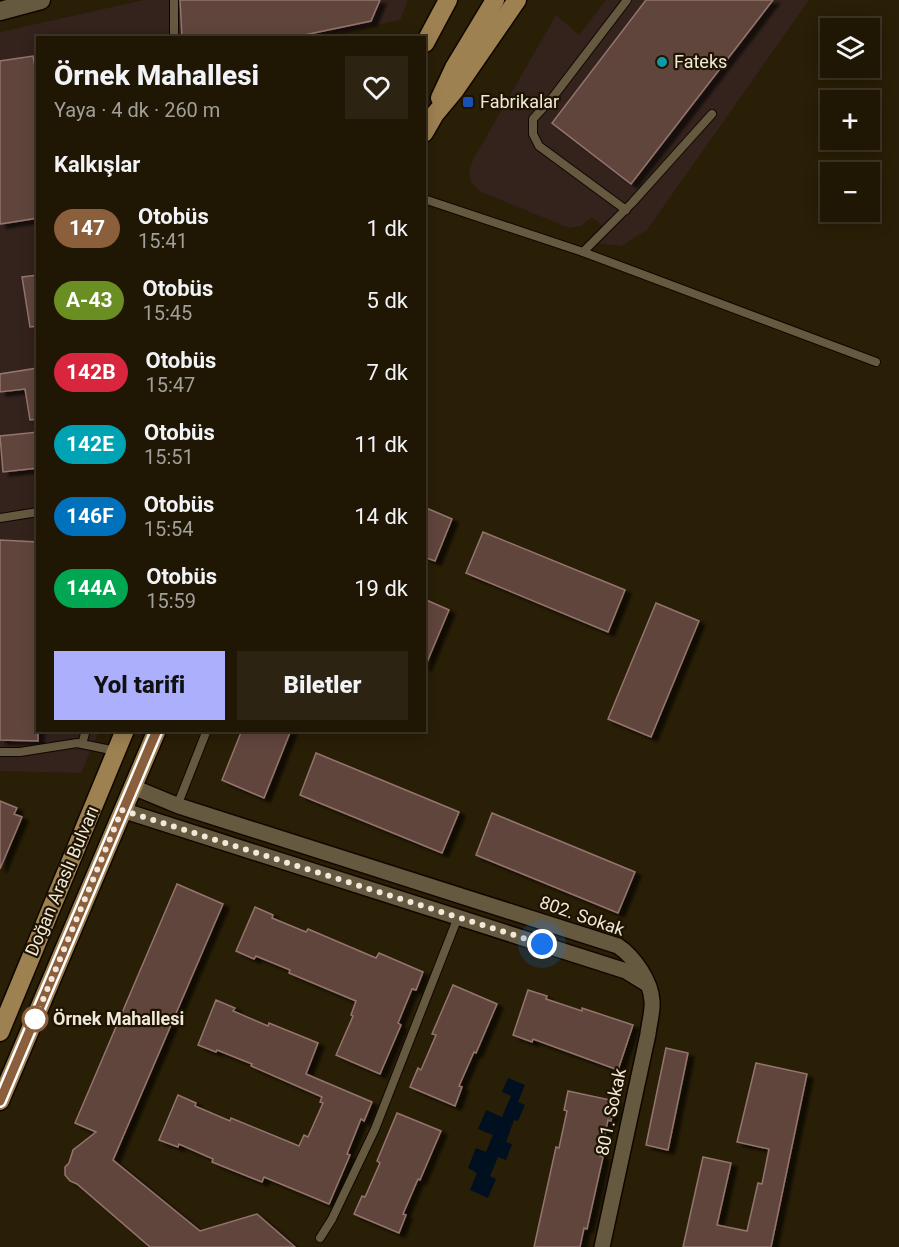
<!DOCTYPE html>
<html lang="tr">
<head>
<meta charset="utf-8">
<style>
	body { margin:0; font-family:Roboto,sans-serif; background:#2c2313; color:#f1f3f6; height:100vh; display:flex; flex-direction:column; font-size:22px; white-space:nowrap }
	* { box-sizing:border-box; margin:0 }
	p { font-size:20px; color:#a19f9a }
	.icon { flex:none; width:33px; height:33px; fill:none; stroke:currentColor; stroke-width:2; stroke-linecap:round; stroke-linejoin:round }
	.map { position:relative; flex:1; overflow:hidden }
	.sheet { position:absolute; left:36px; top:36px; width:390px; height:696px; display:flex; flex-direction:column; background:#1f1604; border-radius:0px; box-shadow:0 3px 15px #0003,0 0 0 2px #3c3526 }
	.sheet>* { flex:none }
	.badge { padding:0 12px; border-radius:20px; font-size:21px; line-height:39px }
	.controls { position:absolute; left:820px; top:18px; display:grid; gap:12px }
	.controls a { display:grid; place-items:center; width:60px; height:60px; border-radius:0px; background:#1f1604; box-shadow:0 3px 15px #0003,0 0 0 2px #3c3526; font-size:30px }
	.you { position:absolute; width:30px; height:30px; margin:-15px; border:4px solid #fff; border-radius:50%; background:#1a73e8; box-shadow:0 0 0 9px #1a73e833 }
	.map>.badge { position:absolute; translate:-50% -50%; box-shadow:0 0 0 3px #fff }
	h2 { padding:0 18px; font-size:22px; line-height:54px }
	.round { display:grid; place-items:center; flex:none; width:63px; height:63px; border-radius:0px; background:#2c2313 }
	.headline { display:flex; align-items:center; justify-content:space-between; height:102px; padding:0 18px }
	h1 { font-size:28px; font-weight:800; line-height:45px }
	.cta { display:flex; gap:12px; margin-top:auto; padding:12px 18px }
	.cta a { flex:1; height:69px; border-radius:0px; background:#acaffb; color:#111; font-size:24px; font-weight:800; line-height:69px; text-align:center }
	.cta a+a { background:#2c2313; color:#f1f3f6 }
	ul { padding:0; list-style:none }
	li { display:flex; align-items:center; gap:18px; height:72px; padding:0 18px }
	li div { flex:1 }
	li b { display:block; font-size:22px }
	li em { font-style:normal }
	li .badge { min-width:66px; font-weight:700; text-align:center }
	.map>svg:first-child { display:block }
	.industrial { fill:#34221c }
	.water { fill:#001020 }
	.building { fill:#61453e; stroke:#93746d; stroke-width:1.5; filter:url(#shadow) }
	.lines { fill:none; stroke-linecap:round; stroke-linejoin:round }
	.lane-casing { stroke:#110700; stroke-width:10 }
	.street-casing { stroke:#110700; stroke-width:18 }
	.secondary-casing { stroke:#110700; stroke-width:21 }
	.primary-casing { stroke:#110700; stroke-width:21 }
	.lane { stroke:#655940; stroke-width:8 }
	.street { stroke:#655940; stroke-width:15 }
	.secondary { stroke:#655940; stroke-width:18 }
	.primary { stroke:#9d8151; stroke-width:18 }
	.line-casing { stroke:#fff; stroke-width:14 }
	.line { stroke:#8b5e3c; stroke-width:9 }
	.walk { stroke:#f0e8da; stroke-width:6; stroke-dasharray:0 10.8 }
	.culture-dot { fill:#0f9aa8; stroke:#1f1400; stroke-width:2 }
	.transit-dot { fill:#1a4fb4; stroke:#1f1400; stroke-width:2 }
	.stop-dot { fill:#fff; stroke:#8b5e3c; stroke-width:3 }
	.labels { text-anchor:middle; stroke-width:4.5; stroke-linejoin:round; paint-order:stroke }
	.poi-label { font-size:18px; fill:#f0e8da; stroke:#1f1400; text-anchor:start }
	.street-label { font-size:18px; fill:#f0e8da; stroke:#1f1400 }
	.stop-label { font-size:18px; font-weight:bold; fill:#f0e8da; stroke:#1f1400; text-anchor:start }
</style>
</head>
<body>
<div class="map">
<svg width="899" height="1247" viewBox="0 0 899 1247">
	<defs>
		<filter id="shadow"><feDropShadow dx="6" dy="4" stdDeviation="1.5" flood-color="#0009"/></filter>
	</defs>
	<rect width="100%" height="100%" fill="#291e06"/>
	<g class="industrial">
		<path d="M 144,0 L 408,0 L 400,20 L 321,37 L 38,38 L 38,730 L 99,731 L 81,773 L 0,771 L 0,32 Z"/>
		<path d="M 606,0 L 809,0 L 647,230 L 621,246 L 596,243 L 603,226 L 591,217 L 581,226 L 569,228 L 481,192 L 471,183 L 469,171 L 473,160 L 556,15 L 579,35 Z"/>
	</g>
	<path class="water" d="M 508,1078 L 525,1085 L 518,1102 L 525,1105 L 518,1121 L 514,1120 L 506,1142 L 512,1144 L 506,1160 L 498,1157 L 490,1176 L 496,1179 L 488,1198 L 470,1190 L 477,1173 L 468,1168 L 476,1148 L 486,1152 L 493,1135 L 478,1129 L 486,1110 L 502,1117 L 511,1096 L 502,1092 Z"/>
	<g class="building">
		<path d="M 180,0 L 380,0 L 371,21 L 290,38 L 182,38 Z"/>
		<path d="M 646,0 L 773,0 L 631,184 L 552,123 Z"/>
		<path d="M 33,56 L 38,83 L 38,218 L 0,224 L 0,61 Z"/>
		<path d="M 38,275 L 38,326 L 30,327 L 22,277 Z"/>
		<path d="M 38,368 L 38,419 L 30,420 L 25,389 L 0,392 L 0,374 Z"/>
		<path d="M 38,432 L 38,468 L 3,472 L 0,436 Z"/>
		<path d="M 424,507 L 452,519 L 435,561 L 424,557 Z"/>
		<path d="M 483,532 L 625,590 L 608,632 L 466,573 Z"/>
		<path d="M 0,540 L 38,542 L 38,741 L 0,740 Z"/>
		<path d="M 424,599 L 449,610 L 425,667 L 424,667 Z"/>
		<path d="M 656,603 L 699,621 L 651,737 L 608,719 Z"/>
		<path d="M 242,730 L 291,730 L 264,798 L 222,780 Z"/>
		<path d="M 316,753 L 459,812 L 442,853 L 300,795 Z"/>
		<path d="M 0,801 L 17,808 L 14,814 L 22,817 L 0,869 Z"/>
		<path d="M 492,813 L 635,872 L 618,913 L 476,855 Z"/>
		<path d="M 177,884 L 223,904 L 113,1160 L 200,1231 L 257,1214 L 295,1247 L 150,1247 L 77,1184 L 70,1181 L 65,1175 L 65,1167 L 69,1163 L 73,1150 L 96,1132 L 75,1123 Z"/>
		<path d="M 255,907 L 273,915 L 272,918 L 306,932 L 308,929 L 376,958 L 379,953 L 423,972 L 416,990 L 412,989 L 398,1023 L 401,1025 L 380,1074 L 336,1055 L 353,1016 L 351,1015 L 356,1001 L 289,973 L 290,970 L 256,956 L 254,959 L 236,951 Z"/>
		<path d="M 453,985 L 497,1004 L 476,1053 L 474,1052 L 459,1086 L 462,1087 L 455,1106 L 410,1087 L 418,1068 L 421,1070 L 436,1035 L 432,1034 Z"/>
		<path d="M 528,990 L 547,996 L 546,999 L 582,1011 L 582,1008 L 633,1025 L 618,1070 L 533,1039 L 532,1042 L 513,1035 Z"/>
		<path d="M 216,1000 L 235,1008 L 233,1011 L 268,1026 L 269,1023 L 318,1043 L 306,1074 L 372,1102 L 364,1121 L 361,1119 L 347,1154 L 350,1155 L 329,1204 L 264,1177 L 262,1182 L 212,1162 L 213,1159 L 179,1144 L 178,1147 L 159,1140 L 178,1095 L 196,1103 L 195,1106 L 230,1121 L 231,1118 L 299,1146 L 304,1135 L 308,1137 L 323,1103 L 320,1102 L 322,1097 L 251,1066 L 252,1064 L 217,1050 L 216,1052 L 198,1045 Z"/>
		<path d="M 666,1048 L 688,1053 L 668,1150 L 646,1145 Z"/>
		<path d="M 756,1063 L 807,1074 L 771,1247 L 683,1247 L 703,1157 L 731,1163 L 717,1225 L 747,1231 L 758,1183 L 762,1184 L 769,1149 L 737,1142 Z"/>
		<path d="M 568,1091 L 615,1101 L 611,1121 L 608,1120 L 600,1156 L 603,1157 L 587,1229 L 584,1228 L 580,1247 L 534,1247 L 556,1147 L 559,1148 L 567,1111 L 564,1110 Z"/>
		<path d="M 397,1113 L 441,1131 L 420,1180 L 418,1179 L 403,1214 L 406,1215 L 399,1233 L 354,1214 L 362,1196 L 365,1197 L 380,1163 L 377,1161 Z"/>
	</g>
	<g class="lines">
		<g class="lane-casing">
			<g id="lane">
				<path d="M 174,0 L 174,38"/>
				<path d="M 424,199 L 583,252 L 876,362"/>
				<path d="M 626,210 L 539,146 L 533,134 L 533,119 L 553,97 L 627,0"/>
				<path d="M 583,252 L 632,203 L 712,114"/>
				<path d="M 0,518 L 38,512"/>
				<path d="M 82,744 L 86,730"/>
				<path d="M 0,752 L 20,752 L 77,743 L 116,751"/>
				<path d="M 177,806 L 207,730"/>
				<path d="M 320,1238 L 332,1219 L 375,1129 L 458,917"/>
			</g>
		</g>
		<g class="street-casing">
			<g id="street">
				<path d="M 133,787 L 179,806 L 618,946 C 634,957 651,981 652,1001 C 653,1011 649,1024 648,1034 L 602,1247"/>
				<path d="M 122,810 L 626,971 L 647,984"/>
			</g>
		</g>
		<g class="secondary-casing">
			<path id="secondary" d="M 0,11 L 41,0"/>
		</g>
		<g class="primary-casing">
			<g id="primary">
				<path d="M 425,43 L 448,0"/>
				<path d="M 440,98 L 454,68 L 495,0"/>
				<path d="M 424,133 L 435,114 L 455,90 L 517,0"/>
				<path d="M 0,1032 L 125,730"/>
				<path d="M 0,1101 L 157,730"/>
			</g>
		</g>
		<use href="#lane" class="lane"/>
		<use href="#street" class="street"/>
		<use href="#secondary" class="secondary"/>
		<use href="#primary" class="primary"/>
	</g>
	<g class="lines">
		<g class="line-casing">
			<path id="line" d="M 0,1101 L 157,730"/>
		</g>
		<use href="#line" class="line"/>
		<path class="walk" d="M 35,1019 L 122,810 L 542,944"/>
	</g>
	<circle class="culture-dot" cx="662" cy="62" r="6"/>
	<rect class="transit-dot" x="462" y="96" width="12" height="12" rx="3"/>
	<circle class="stop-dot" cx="35" cy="1019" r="12"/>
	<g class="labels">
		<g class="poi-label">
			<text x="674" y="68">Fateks</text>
			<text x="480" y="108">Fabrikalar</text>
		</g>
		<g class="street-label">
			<text transform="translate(62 881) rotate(-67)" y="6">Doğan Araslı Bulvarı</text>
			<text transform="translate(582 916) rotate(19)" y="6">802. Sokak</text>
			<text transform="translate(611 1112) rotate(-78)" y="6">801. Sokak</text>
		</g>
		<g class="stop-label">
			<text x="53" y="1025">Örnek Mahallesi</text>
		</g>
	</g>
</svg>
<div class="controls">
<a><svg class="icon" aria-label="layers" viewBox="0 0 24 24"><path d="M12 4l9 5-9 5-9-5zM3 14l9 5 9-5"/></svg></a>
<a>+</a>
<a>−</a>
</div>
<div class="you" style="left:542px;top:944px"></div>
<section class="sheet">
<div class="headline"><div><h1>Örnek Mahallesi</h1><p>Yaya · 4 dk · 260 m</p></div><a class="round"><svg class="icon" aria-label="heart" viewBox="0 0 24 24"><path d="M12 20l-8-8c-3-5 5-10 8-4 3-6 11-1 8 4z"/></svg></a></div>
<h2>Kalkışlar</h2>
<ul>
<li><span class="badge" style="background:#8b5e3c;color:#fff">147</span><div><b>Otobüs</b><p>15:41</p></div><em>1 dk</em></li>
<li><span class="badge" style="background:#6b8e23;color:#fff">A-43</span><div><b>Otobüs</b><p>15:45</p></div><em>5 dk</em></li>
<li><span class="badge" style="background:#d7263d;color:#fff">142B</span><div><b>Otobüs</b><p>15:47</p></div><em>7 dk</em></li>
<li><span class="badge" style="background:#00a3b4;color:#fff">142E</span><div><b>Otobüs</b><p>15:51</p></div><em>11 dk</em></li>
<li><span class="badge" style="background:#0072bc;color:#fff">146F</span><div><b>Otobüs</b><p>15:54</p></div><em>14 dk</em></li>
<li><span class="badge" style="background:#00a651;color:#fff">144A</span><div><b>Otobüs</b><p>15:59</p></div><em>19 dk</em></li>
</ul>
<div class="cta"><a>Yol tarifi</a><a>Biletler</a></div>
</section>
</div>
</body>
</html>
